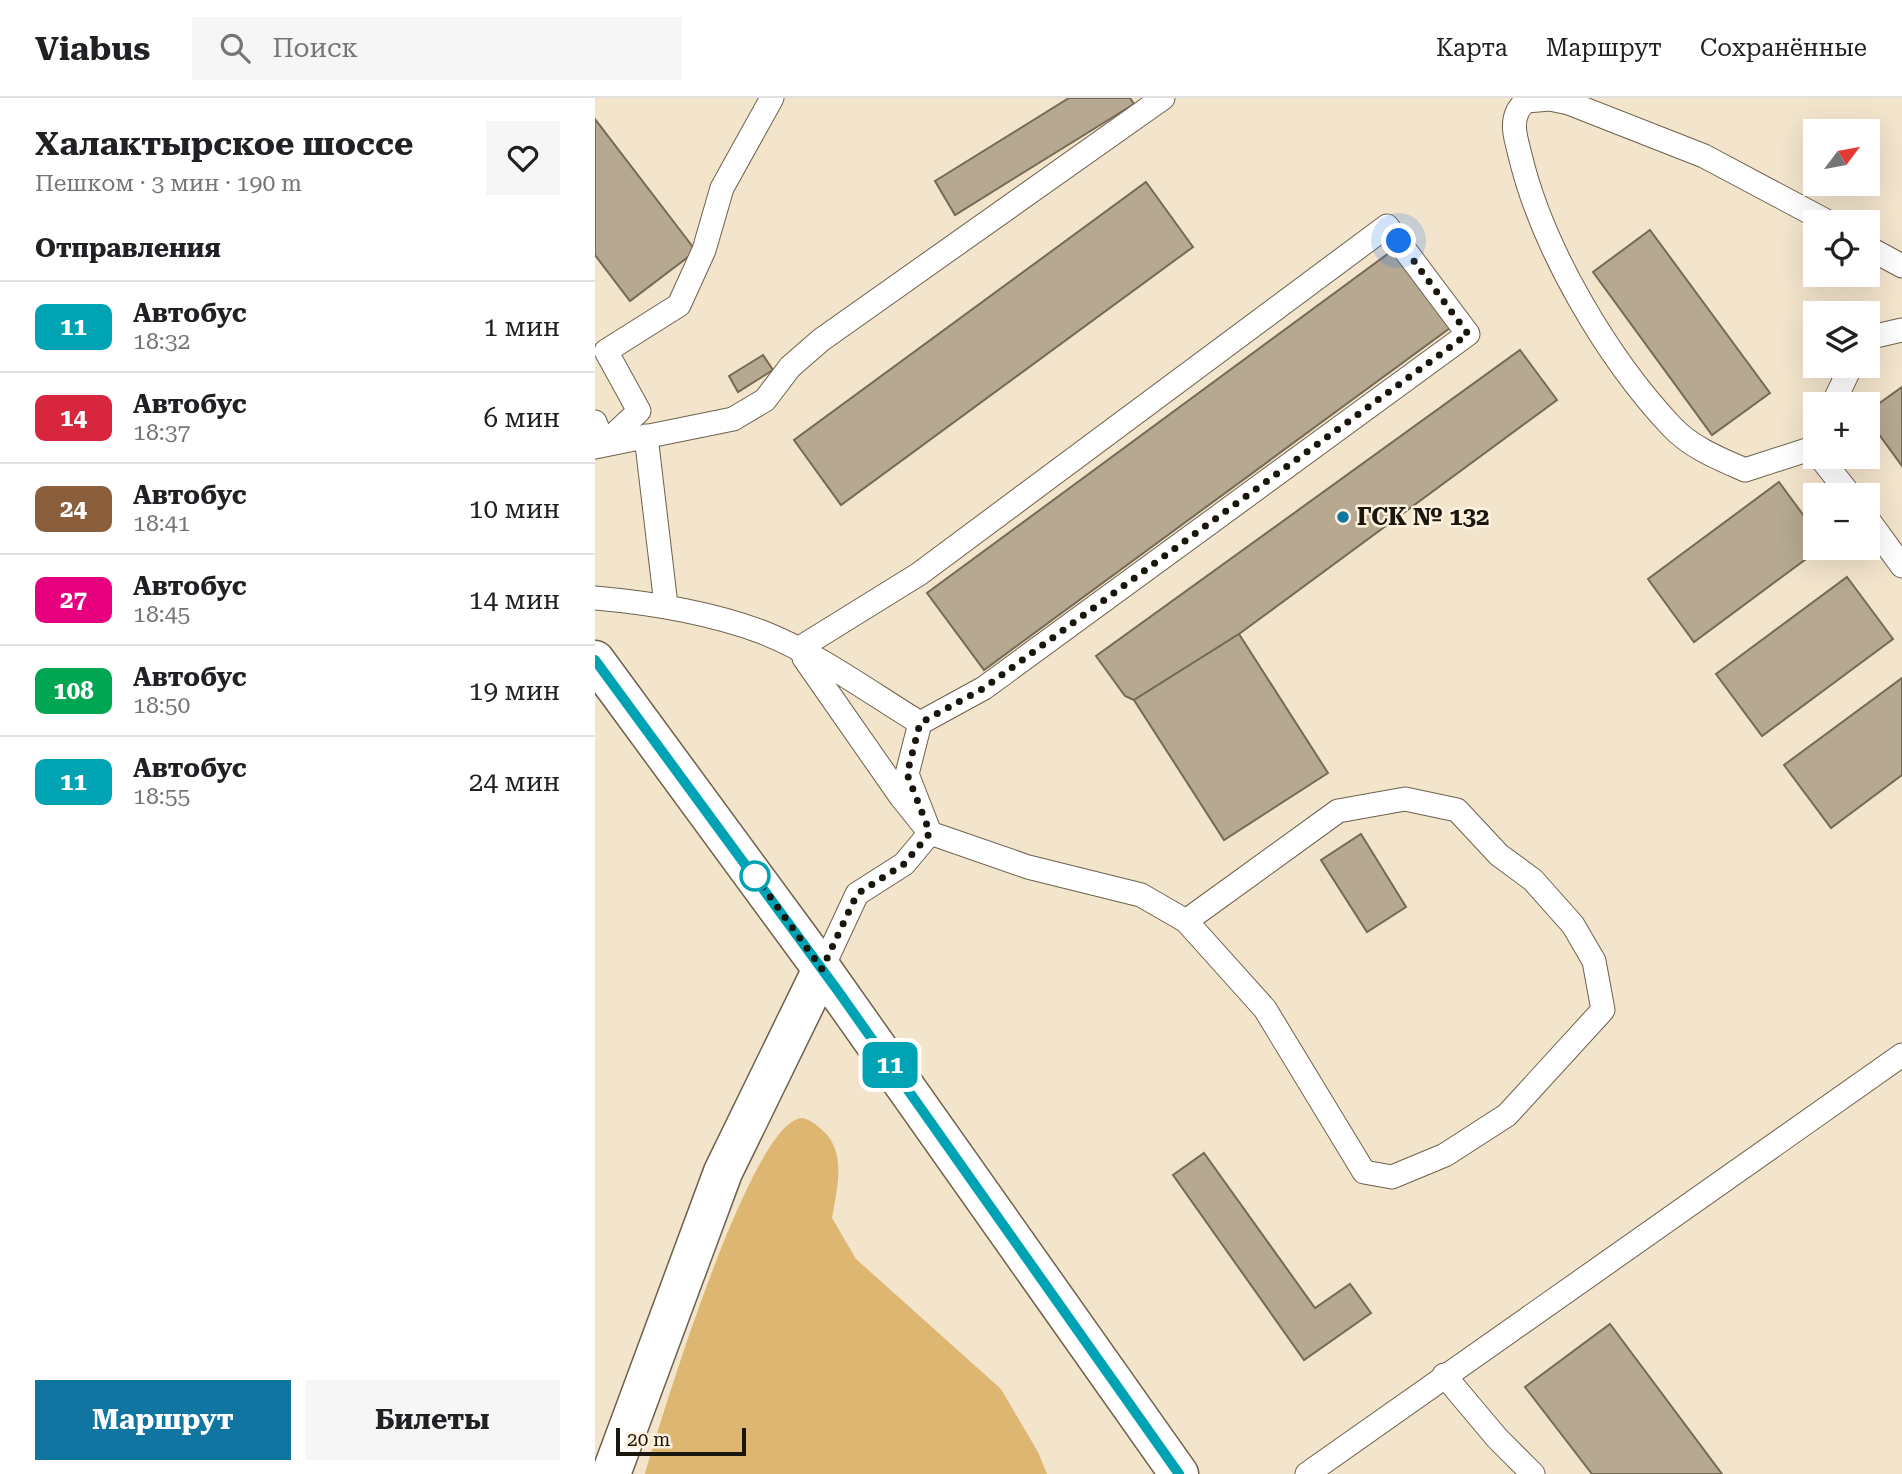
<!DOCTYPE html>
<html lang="ru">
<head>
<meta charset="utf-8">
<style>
	body { margin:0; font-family:"Roboto Serif",serif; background:#f6f6f6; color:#202124; height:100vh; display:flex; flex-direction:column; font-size:26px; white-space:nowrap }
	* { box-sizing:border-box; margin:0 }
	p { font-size:23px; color:#757577 }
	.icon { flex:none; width:38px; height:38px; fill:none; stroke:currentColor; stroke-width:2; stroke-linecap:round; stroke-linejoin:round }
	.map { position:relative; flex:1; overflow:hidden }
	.panel { display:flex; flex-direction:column; background:#fff; width:595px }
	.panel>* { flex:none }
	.badge { padding:0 14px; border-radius:10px; font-size:24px; line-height:46px }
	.needle { width:46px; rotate:58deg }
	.tools { position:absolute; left:1208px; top:21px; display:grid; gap:14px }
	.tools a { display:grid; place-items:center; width:77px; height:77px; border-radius:0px; background:#fff; box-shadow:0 7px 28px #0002; font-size:35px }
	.scale { position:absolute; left:21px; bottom:18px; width:130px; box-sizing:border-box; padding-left:7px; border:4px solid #1b160d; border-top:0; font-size:19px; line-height:24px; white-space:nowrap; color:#1b160d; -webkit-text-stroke:5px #fef2de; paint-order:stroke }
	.you { position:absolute; width:35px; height:35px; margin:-18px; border:5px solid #fff; border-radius:50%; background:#1a73e8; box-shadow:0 0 0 10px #1a73e833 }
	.map>.badge { position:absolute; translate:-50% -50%; box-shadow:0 0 0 4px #fff }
	h2 { padding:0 35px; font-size:26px; line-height:63px }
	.round { display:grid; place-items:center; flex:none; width:74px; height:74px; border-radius:0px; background:#f6f6f6 }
	.summary { display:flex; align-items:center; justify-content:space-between; height:119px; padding:0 35px }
	h1 { font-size:33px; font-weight:700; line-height:52px }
	.cta { display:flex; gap:14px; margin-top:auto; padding:14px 35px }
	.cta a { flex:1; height:80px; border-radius:0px; background:#1175a2; color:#fff; font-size:28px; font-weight:700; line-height:80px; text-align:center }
	.cta a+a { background:#f6f6f6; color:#202124 }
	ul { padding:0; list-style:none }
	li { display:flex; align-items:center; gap:21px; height:91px; padding:0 35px; border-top:2px solid #e0e0e0 }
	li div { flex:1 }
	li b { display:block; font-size:26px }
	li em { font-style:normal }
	li .badge { min-width:77px; font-weight:700; text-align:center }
	header { display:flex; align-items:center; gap:42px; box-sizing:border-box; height:98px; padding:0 35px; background:#fff; border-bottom:2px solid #e0e0e0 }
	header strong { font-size:33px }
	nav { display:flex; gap:38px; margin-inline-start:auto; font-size:24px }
	.search { width:490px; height:63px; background:#f6f6f6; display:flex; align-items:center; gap:18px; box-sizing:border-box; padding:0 24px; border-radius:0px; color:#757577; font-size:26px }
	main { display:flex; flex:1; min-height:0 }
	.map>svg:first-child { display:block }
	.green { fill:#ddb672 }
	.building { fill:#b6a891; stroke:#776a54; stroke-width:2 }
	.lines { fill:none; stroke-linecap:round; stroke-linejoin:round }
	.service-casing { stroke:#6d614b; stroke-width:25 }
	.minor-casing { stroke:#6d614b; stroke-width:41 }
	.tertiary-casing { stroke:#6d614b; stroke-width:41 }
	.service { stroke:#fff; stroke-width:23 }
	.minor { stroke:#fff; stroke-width:38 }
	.tertiary { stroke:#fff; stroke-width:38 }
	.line-casing { stroke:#fff; stroke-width:16 }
	.line { stroke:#00a3b4; stroke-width:10 }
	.walk { stroke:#1b160d; stroke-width:7; stroke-dasharray:0 12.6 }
	.poi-dot { fill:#1175a2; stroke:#fef2de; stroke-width:2.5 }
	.stop-dot { fill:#fff; stroke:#00a3b4; stroke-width:3.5 }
	.labels { text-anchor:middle; stroke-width:5; stroke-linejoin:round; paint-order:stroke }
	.poi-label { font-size:24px; font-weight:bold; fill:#1b160d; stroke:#fef2de; text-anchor:start }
</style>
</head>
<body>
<header>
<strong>Viabus</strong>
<div class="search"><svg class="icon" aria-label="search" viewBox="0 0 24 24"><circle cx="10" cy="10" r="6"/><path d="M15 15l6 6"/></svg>Поиск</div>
<nav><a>Карта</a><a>Маршрут</a><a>Сохранённые</a></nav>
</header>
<main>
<section class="panel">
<div class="summary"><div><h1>Халактырское шоссе</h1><p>Пешком · 3 мин · 190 m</p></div><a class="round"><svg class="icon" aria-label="heart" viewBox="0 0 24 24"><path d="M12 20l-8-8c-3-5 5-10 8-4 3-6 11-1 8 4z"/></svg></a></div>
<h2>Отправления</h2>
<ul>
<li><span class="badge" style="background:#00a3b4;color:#fff">11</span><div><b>Автобус</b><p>18:32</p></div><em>1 мин</em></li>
<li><span class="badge" style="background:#d7263d;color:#fff">14</span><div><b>Автобус</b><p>18:37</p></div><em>6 мин</em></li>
<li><span class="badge" style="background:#8b5e3c;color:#fff">24</span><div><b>Автобус</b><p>18:41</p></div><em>10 мин</em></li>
<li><span class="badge" style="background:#e6007e;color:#fff">27</span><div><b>Автобус</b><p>18:45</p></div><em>14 мин</em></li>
<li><span class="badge" style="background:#00a651;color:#fff">108</span><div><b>Автобус</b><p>18:50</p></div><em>19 мин</em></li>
<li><span class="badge" style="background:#00a3b4;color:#fff">11</span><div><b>Автобус</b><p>18:55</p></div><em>24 мин</em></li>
</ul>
<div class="cta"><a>Маршрут</a><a>Билеты</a></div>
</section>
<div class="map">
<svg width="1307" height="1376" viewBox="0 0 1307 1376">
	<rect width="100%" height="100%" fill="#f3e4cc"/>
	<path class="green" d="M 206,1020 C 214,1021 219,1025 225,1030 C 253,1052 242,1090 237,1120 L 261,1161 L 406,1291 L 443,1354 L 452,1376 L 50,1376 C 66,1321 155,1026 206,1020 Z"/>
	<g class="building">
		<path d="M 474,0 L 535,0 L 539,6 L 360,117 L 340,83 Z"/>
		<path d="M 0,21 L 101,153 L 35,203 L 0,157 Z"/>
		<path d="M 551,84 L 598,149 L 246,407 L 199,342 Z"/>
		<path d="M 1055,132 L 1175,295 L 1117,337 L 998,174 Z"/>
		<path d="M 798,152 L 855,230 L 389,572 L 332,495 Z"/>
		<path d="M 925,252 L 962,302 L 644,536 L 539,602 L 530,598 L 501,558 Z"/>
		<path d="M 168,257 L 178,272 L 143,294 L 134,278 Z"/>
		<path d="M 1307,289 L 1307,368 L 1272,320 L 1272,314 Z"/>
		<path d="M 1184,384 L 1220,433 L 1220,450 L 1226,450 L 1099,544 L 1053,481 Z"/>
		<path d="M 1252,479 L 1298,541 L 1167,638 L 1121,576 Z"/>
		<path d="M 644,536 L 733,675 L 629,742 L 539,602 Z"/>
		<path d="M 1307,580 L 1307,677 L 1236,730 L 1189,667 Z"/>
		<path d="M 766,736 L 811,809 L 772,834 L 726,762 Z"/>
		<path d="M 609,1055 L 720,1210 L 755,1186 L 776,1215 L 709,1262 L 578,1077 Z"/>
		<path d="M 1015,1226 L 1127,1376 L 997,1376 L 930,1289 Z"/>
	</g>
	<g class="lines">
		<g class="service-casing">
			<g id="service">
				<path d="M 1272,149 L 1307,168"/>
				<path d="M 1272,240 L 1307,232"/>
				<path d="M 1238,306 L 1256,268"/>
				<path d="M 0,324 L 9,346 L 44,313 L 11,253 L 84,207 L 109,152 L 127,90 L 177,0"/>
				<path d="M 51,338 L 71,507"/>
				<path d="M 0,349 L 138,321 L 170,302 L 195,269 L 226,242 L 568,0"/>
				<path d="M 1220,353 L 1218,350 L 1150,372 C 1125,361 1097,350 1077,329 C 1012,260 947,150 925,57 C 922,44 916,28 922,15 C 923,11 928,6 931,3 L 955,1 L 974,5 L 1109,58 L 1233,124"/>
				<path d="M 1225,359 L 1255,397"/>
				<path d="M 1272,420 L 1307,468"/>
				<path d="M 0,500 C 57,505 113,514 167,534 C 223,556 274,594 325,625 L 389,590 L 873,236 L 792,128 L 324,476 L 203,551"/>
				<path d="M 209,560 L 306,699 L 335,735 L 309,766 L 262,796 L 227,871"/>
				<path d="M 325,625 L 312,676 L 335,735 L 433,769 L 546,797 L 591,823 L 670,911 L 769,1074 L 797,1079 L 850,1057 L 912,1017 L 1008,912 L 999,863 L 978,827 L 938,782 L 904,757 L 862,712 L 810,701 L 743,713 L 591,823"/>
				<path d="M 849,1277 L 902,1340 L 938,1376"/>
				<path d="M 712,1376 L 1307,957"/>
			</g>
		</g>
		<g class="minor-casing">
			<path id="minor" d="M 16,1376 L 128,1074 L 227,871"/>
		</g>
		<g class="tertiary-casing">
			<path id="tertiary" d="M 0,562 L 227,871 L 584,1376"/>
		</g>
		<use href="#service" class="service"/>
		<use href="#minor" class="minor"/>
		<use href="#tertiary" class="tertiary"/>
	</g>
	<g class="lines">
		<g class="line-casing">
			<path id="line" d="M 0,562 L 243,893 L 584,1376"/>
		</g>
		<use href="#line" class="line"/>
		<path class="walk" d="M 160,778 L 153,768 L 227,871 L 262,796 L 309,766 L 335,735 L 312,676 L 325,625 L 389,590 L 873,236 L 804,143"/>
	</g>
	<circle class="poi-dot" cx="748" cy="419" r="7"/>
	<circle class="stop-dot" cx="160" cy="778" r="14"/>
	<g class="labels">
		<g class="poi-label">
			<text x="762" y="427">ГСК № 132</text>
		</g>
	</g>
</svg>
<div class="tools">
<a><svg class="needle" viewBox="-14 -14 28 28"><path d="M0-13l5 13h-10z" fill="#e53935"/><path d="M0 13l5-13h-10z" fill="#757577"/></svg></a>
<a><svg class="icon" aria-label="locate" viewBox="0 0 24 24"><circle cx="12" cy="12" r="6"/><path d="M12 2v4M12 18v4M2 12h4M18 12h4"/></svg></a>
<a><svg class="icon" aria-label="layers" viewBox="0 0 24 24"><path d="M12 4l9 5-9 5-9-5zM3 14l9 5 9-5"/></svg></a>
<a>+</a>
<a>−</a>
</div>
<div class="scale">20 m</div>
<div class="you" style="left:804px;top:143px"></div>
<b class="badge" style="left:295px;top:967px;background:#00a3b4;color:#fff">11</b>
</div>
</main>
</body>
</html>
